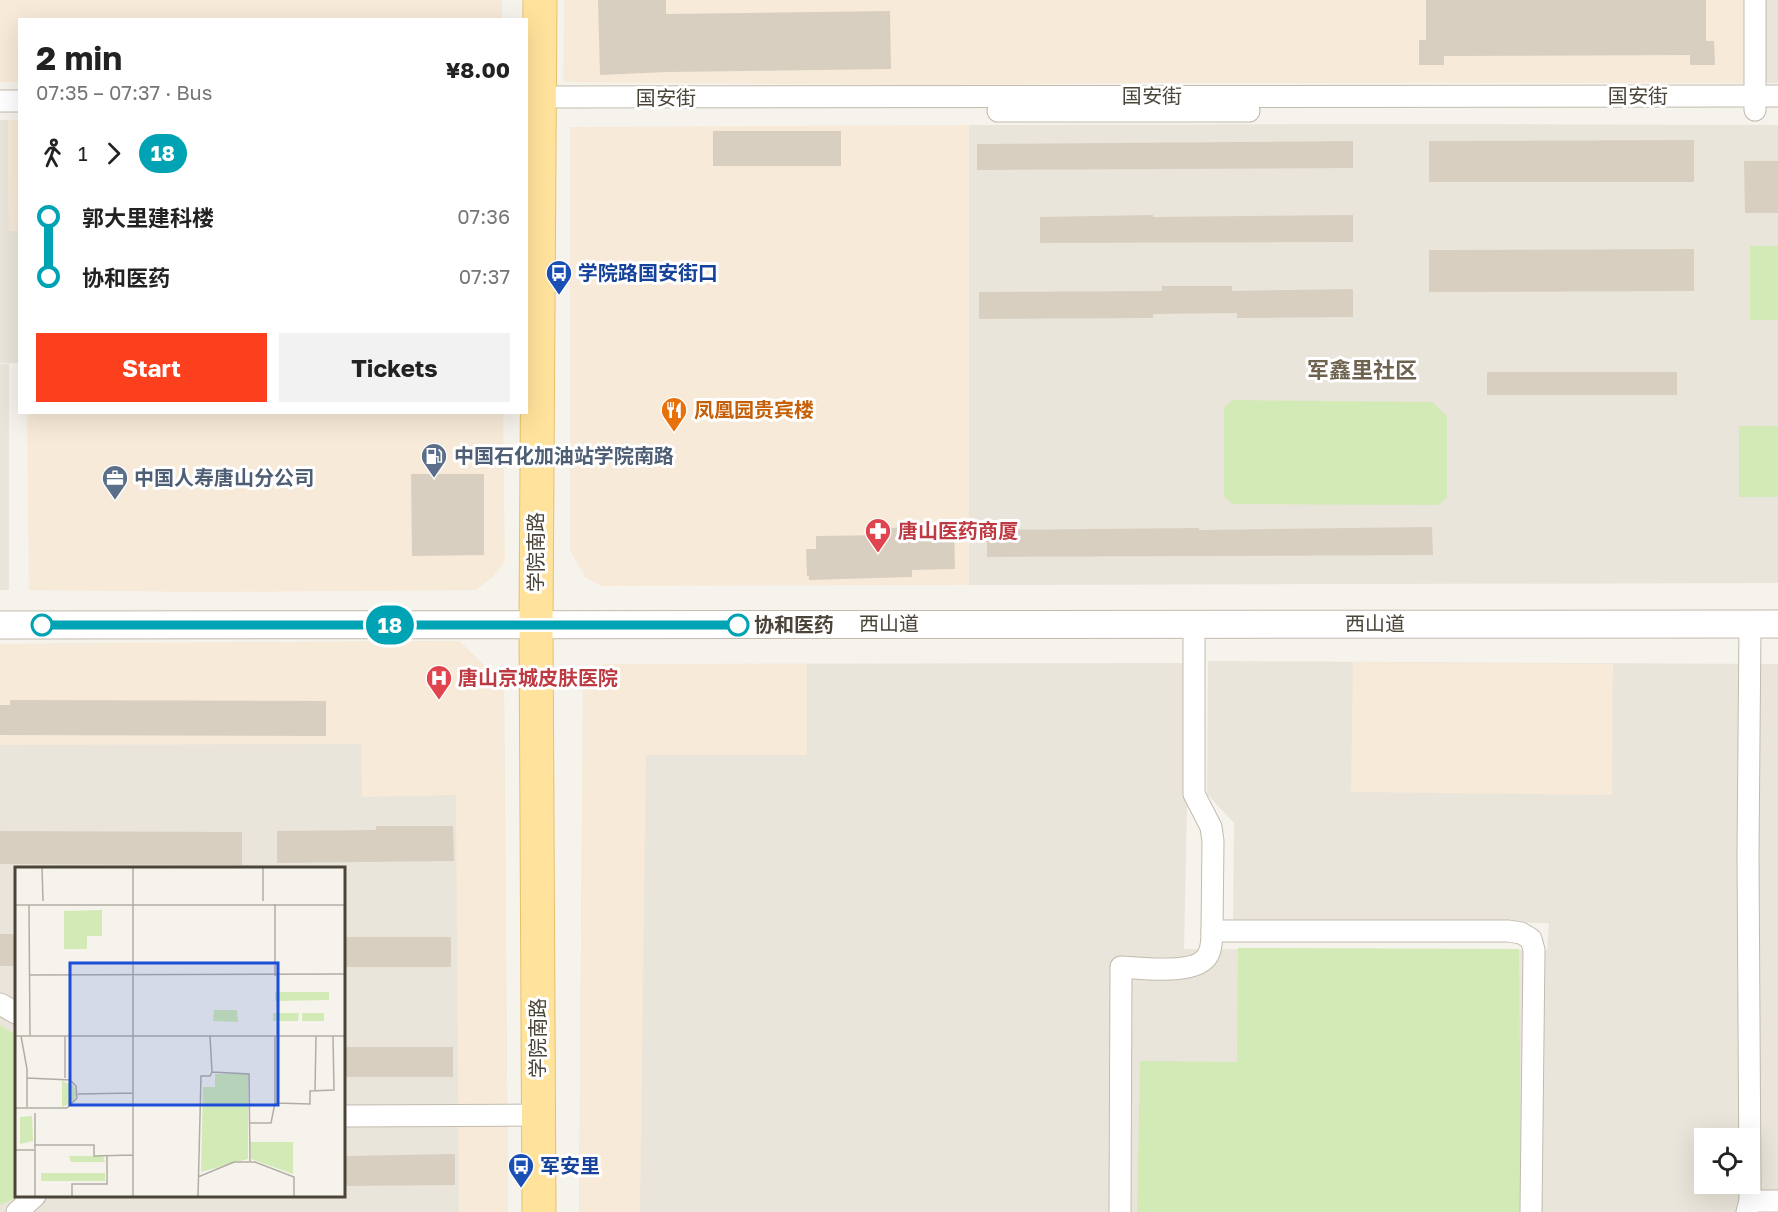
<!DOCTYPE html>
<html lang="en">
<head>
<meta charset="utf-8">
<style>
	body { margin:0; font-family:"Golos Text","Noto Sans SC",sans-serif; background:#f2f2f2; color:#222; height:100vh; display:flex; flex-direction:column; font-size:22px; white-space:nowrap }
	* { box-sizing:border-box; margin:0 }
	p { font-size:20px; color:#767676 }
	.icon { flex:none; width:33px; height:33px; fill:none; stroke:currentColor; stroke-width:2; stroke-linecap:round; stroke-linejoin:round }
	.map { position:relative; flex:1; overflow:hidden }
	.drawer { position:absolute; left:18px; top:18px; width:510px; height:396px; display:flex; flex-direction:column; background:#fff; border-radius:0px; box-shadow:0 6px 24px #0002 }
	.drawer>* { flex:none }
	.badge { padding:0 12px; border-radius:20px; font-size:21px; line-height:39px }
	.tools { position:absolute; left:1694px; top:1128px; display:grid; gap:12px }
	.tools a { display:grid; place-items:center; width:66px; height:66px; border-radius:0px; background:#fff; box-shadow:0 6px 24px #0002; font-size:30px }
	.map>.badge { position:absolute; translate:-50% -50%; box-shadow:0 0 0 3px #fff }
	.legs { display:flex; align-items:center; gap:9px; height:66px; padding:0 18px; font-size:20px }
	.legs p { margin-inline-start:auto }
	.overview { display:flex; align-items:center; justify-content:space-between; height:102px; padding:0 18px }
	h1 { font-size:33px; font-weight:700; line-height:45px }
	.cta { display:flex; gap:12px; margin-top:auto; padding:12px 18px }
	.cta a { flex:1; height:69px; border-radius:0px; background:#fc3f1d; color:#fff; font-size:24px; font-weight:700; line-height:69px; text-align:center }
	.cta a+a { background:#f2f2f2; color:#222 }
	ul { padding:0 18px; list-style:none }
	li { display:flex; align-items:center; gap:21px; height:60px; font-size:22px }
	li i { display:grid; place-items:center; width:9px; height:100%; margin:0 8px; background:currentColor }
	li i::after { content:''; width:15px; height:15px; margin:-8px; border:4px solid; border-radius:50%; background:#fff }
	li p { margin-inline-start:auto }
	li:first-child i { background:linear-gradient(#0000 50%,currentColor 0) }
	li:last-child i { background:linear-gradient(currentColor 50%,#0000 0) }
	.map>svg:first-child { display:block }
	.residential { fill:#eae5da; fill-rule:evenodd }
	.commercial { fill:#f7ead8 }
	.green { fill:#d2eab5 }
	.building { fill:#d8cfc1 }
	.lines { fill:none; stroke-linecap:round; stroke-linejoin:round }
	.minor-casing { stroke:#c2bbae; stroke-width:23 }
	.tertiary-casing { stroke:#c2bbae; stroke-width:29 }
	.primary-casing { stroke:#e6c16a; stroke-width:35 }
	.minor { stroke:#fff; stroke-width:21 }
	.tertiary { stroke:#fff; stroke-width:27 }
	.primary { stroke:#ffe39c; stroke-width:33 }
	.line-1-casing { stroke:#fff; stroke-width:14 }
	.line-1 { stroke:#00a3b4; stroke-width:9 }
	.stop-1-dot { fill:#fff; stroke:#00a3b4; stroke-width:3 }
	.labels { text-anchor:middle; stroke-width:6; stroke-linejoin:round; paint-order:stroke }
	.street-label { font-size:20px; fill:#4b4439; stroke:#fff }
	.transit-label { font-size:20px; font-weight:bold; fill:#164399; stroke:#fff; text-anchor:start }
	.food-label { font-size:20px; font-weight:bold; fill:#c56008; stroke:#fff; text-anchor:start }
	.service-label { font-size:20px; font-weight:bold; fill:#4e5e75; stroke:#fff; text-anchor:start }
	.health-label { font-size:20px; font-weight:bold; fill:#be3a42; stroke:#fff; text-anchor:start }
	.stop-label { font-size:20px; font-weight:bold; fill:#4b4439; stroke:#fff; text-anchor:start }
	.quarter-label { font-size:22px; font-weight:bold; fill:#6e6250; stroke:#fff }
	.inset-road { fill:none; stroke:#b2ada4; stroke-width:1.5 }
	.view { fill:#1d4ed8; fill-opacity:0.15; stroke:#1d4ed8; stroke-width:3 }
	.inset-edge { fill:none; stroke:#4b4439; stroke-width:3 }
</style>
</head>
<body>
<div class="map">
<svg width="1778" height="1212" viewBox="0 0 1778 1212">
	<rect width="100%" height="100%" fill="#f6f3ec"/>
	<g class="residential">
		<rect x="1752" y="0" width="26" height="83"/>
		<path d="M 0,120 L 8,120 L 9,231 L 19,231 L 19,363 L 0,363 Z"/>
		<path d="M 1386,124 L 1778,125 L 1778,583 L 969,585 L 969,125 Z"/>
		<rect x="0" y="364" width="9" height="226"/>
		<path d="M 459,641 L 504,685 L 508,1212 L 0,1212 L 0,644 ZM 16,868 L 344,868 L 344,1196 L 16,1196 Z"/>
		<path d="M 1208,661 L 1778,664 L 1778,1212 L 579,1212 L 583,684 L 604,664 L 1190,663 L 1184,949 L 1547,950 L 1549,923 L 1233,920 L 1234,823 L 1207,794 ZM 1704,1138 L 1749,1138 L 1749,1184 L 1704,1184 Z"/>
	</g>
	<g class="commercial">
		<path d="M 0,0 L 502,0 L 502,19 L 20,20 L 19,82 L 0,82 Z"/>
		<path d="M 564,0 L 1752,0 L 1752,83 L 1149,83 L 925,85 L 563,82 Z"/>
		<path d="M 8,120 L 19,120 L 19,231 L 9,231 Z"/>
		<path d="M 969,125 L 969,585 L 601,586 L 585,577 L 570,550 L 570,127 Z"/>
		<path d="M 27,413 L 503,413 L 505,561 L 493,577 L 476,590 L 203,592 L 29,590 Z"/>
		<path d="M 459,641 L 504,685 L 508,1212 L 459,1212 L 456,795 L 362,797 L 361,744 L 0,745 L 0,644 Z"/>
		<path d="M 1353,662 L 1613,664 L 1612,795 L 1351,792 Z"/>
		<path d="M 604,664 L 807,664 L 807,755 L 646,755 L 640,1212 L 579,1212 L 583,684 Z"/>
	</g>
	<g class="green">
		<rect x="1750" y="246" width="28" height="74"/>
		<path d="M 1232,400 L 1432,402 L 1447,416 L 1447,497 L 1439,505 L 1232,504 L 1224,496 L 1224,408 Z"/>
		<rect x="1739" y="426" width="39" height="71"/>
		<path d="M 1238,948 L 1519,949 L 1521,1212 L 1137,1212 L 1140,1061 L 1237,1062 Z"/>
		<path d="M 0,1025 L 16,1035 L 17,1196 L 14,1199 L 0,1205 Z"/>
	</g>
	<g class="building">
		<path d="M 598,0 L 666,0 L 666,14 L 890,11 L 891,69 L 667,72 L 600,75 Z"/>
		<path d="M 1426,0 L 1706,0 L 1706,41 L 1714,41 L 1715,65 L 1690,65 L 1690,55 L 1444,56 L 1444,65 L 1419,65 L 1419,40 L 1426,40 Z"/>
		<rect x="713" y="131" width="128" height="35"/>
		<path d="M 1694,140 L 1694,182 L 1429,182 L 1429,141 Z"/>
		<path d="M 1353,141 L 1353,168 L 977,170 L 977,144 Z"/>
		<path d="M 1744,161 L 1778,161 L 1778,213 L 1745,213 Z"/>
		<path d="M 1153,215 L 1153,217 L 1353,215 L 1353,242 L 1040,243 L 1040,217 Z"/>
		<path d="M 1694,249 L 1694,291 L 1429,292 L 1429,250 Z"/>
		<path d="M 1162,286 L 1232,286 L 1232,291 L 1353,289 L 1353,317 L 1237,318 L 1237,313 L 1153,314 L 1153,318 L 979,319 L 979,292 L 1162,291 Z"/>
		<rect x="1487" y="372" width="190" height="23"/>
		<path d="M 411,474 L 484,474 L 484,555 L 412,556 Z"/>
		<path d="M 934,523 L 954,523 L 955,569 L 912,570 L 912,577 L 809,580 L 809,576 L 807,576 L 806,549 L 816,549 L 816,536 L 889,535 L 888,528 L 934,527 Z"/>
		<path d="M 1432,527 L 1433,555 L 987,557 L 987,530 L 1199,528 L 1199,530 Z"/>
		<path d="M 10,700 L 326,701 L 326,736 L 0,735 L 0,705 L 10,705 Z"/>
		<path d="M 376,826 L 453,826 L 454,861 L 277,863 L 277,831 L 376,830 Z"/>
		<path d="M 0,831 L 242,832 L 242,865 L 0,864 Z"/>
		<rect x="0" y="934" width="16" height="32"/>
		<rect x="344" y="937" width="107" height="30"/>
		<rect x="344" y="1047" width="109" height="30"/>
		<path d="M 455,1154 L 455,1185 L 344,1186 L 344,1156 Z"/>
	</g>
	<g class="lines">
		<g class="minor-casing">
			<g id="minor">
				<path d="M 1755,0 L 1755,110"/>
				<path d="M 528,97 L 1778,96"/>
				<path d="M 0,101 L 20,101"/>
				<path d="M 998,111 L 1249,111"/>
				<path d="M 1194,624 L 1194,794 L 1211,827 L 1213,841 L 1212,931 L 1508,931 L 1521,933 L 1531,939 L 1534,950 L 1531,1212"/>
				<path d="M 0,1004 L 16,1013"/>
				<path d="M 344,1116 L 538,1115"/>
				<path d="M 1750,1201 L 1778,1201"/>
				<path d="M 17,1212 L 35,1196"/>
				<path d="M 1120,1212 L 1121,967 C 1142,968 1197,976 1208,955 C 1212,948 1212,938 1212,931"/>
				<path d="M 1747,1212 L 1750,1201 L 1750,1185 L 1748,854 L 1750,624"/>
			</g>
		</g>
		<g class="tertiary-casing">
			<path id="tertiary" d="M 0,625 L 1778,624"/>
		</g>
		<g class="primary-casing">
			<path id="primary" d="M 539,1212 L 536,625 L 540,0"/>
		</g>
		<use href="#minor" class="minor"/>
		<use href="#tertiary" class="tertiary"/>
		<use href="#primary" class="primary"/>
	</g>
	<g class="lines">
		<g class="line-1-casing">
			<path id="line-1" d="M 42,625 L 738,625"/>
		</g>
		<use href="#line-1" class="line-1"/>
	</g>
	<defs>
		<g id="bus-pin" transform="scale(1.35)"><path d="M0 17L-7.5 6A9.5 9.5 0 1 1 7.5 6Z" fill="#1a4fb4" stroke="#fff"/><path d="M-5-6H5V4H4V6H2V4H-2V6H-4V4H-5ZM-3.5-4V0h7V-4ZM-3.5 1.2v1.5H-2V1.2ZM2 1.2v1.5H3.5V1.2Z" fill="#fff"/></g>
		<g id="restaurant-pin" transform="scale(1.35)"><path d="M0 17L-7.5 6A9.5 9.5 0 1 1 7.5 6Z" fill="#e8710a" stroke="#fff"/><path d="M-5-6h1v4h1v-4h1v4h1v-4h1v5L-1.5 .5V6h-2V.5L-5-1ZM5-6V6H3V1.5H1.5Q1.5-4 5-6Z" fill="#fff"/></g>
		<g id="fuel-pin" transform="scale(1.35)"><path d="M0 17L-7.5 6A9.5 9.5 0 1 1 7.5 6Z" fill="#5c6f8a" stroke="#fff"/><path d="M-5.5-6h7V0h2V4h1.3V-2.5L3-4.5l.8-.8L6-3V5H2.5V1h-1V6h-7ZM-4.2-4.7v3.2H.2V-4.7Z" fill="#fff"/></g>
		<g id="office-pin" transform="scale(1.35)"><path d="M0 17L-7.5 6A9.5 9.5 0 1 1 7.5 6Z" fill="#5c6f8a" stroke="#fff"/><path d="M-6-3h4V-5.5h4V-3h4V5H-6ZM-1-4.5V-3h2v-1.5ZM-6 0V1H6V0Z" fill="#fff"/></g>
		<g id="pharmacy-pin" transform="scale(1.35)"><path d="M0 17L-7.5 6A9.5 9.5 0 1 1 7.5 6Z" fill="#e0444e" stroke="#fff"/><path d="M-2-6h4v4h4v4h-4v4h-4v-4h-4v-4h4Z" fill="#fff"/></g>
		<g id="hospital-pin" transform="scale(1.35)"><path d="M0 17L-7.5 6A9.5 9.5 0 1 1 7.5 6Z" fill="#e0444e" stroke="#fff"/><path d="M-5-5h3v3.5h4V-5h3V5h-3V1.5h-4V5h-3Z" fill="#fff"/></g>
	</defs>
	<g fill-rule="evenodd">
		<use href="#bus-pin" x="559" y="273"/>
		<use href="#restaurant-pin" x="674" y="410"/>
		<use href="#fuel-pin" x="434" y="456"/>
		<use href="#office-pin" x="115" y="478"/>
		<use href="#pharmacy-pin" x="878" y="531"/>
		<use href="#hospital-pin" x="439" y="678"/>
		<use href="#bus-pin" x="521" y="1166"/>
	</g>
	<g class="stop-1-dot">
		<circle cx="42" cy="625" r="10"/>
		<circle cx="738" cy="625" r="10"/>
	</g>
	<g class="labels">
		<g class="street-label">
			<text x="1152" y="103">国安街</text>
			<text x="1638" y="103">国安街</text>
			<text x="666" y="105">国安街</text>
			<text transform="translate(536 552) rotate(-90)" y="7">学院南路</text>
			<text x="889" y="631">西山道</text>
			<text x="1375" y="631">西山道</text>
			<text transform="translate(538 1038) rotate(-90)" y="7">学院南路</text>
		</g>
		<g class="transit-label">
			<text x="578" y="280">学院路国安街口</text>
			<text x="540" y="1173">军安里</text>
		</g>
		<g class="food-label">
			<text x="694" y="417">凤凰园贵宾楼</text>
		</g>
		<g class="service-label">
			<text x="454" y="463">中国石化加油站学院南路</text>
			<text x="134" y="485">中国人寿唐山分公司</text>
		</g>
		<g class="health-label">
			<text x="898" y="538">唐山医药商厦</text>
			<text x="458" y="685">唐山京城皮肤医院</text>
		</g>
		<g class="stop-label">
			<text x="754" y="632">协和医药</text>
		</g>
		<g class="quarter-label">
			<text x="1362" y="378">军鑫里社区</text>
		</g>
	</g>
	<g transform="translate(15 867)">
		<rect width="330" height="330" fill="#f6f3ec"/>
		<path d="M 87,43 L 87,69 L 72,69 L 72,82 L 49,82 L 49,44 ZM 260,125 L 314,125 L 314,133 L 260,134 ZM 222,143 L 223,155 L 198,154 L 199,143 ZM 258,146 L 284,146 L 283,154 L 258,154 ZM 287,146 L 309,146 L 309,154 L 287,154 ZM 200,207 L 233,207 L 233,292 L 186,305 L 188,220 L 200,220 ZM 47,214 L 58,218 L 62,227 L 57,236 L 47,240 ZM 17,249 L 18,274 L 5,277 L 5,250 ZM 235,275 L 278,275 L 278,307 L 236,292 ZM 54,289 L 88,289 L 90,295 L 56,295 ZM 26,306 L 90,306 L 90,314 L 26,314 Z" fill="#d2eab5"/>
		<path class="inset-road" d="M 27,0 L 28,34M 248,34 L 248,0M 260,37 L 260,109M 0,38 L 330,38M 14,38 L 15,169M 14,108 L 330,107M 0,169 L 330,169M 6,169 L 12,202 L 12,240M 50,169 L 50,211M 195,169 L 197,205 L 234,207 L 235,294M 300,224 L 301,169M 63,227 L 118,226M 260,236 L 295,237 L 295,224 L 319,223 L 318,169M 0,241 L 52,241 L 62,231 L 61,219 L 55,213 L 12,211M 20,246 L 20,330M 234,256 L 256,256 L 260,236 L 260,169M 19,278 L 79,278 L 79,289 L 118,288M 0,283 L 19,283M 183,310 L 219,295 L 240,295 L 279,310 L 279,330M 57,330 L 57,317 L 92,317 L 92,289M 118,330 L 118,0M 183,330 L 186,209 L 195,209 L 197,205"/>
		<path class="view" d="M 55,96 L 263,96 L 263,238 L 55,238 Z"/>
		<rect width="330" height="330" class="inset-edge"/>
	</g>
</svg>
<div class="tools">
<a><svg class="icon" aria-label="locate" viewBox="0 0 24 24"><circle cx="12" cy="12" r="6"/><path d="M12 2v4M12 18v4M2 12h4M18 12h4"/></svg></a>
</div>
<b class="badge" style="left:390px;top:625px;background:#00a3b4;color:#fff">18</b>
<section class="drawer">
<div class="overview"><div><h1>2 min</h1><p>07:35 – 07:37 · Bus</p></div><b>¥8.00</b></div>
<div class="legs"><svg class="icon" aria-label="walk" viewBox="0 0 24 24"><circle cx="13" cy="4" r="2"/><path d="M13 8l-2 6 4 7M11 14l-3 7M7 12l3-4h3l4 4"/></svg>1<svg class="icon" aria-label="forward" viewBox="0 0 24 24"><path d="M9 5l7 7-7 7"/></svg><b class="badge" style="background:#00a3b4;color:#fff">18</b></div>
<ul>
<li><i style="color:#00a3b4"></i><b>郭大里建科楼</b><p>07:36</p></li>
<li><i style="color:#00a3b4"></i><b>协和医药</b><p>07:37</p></li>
</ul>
<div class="cta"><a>Start</a><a>Tickets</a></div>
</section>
</div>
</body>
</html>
